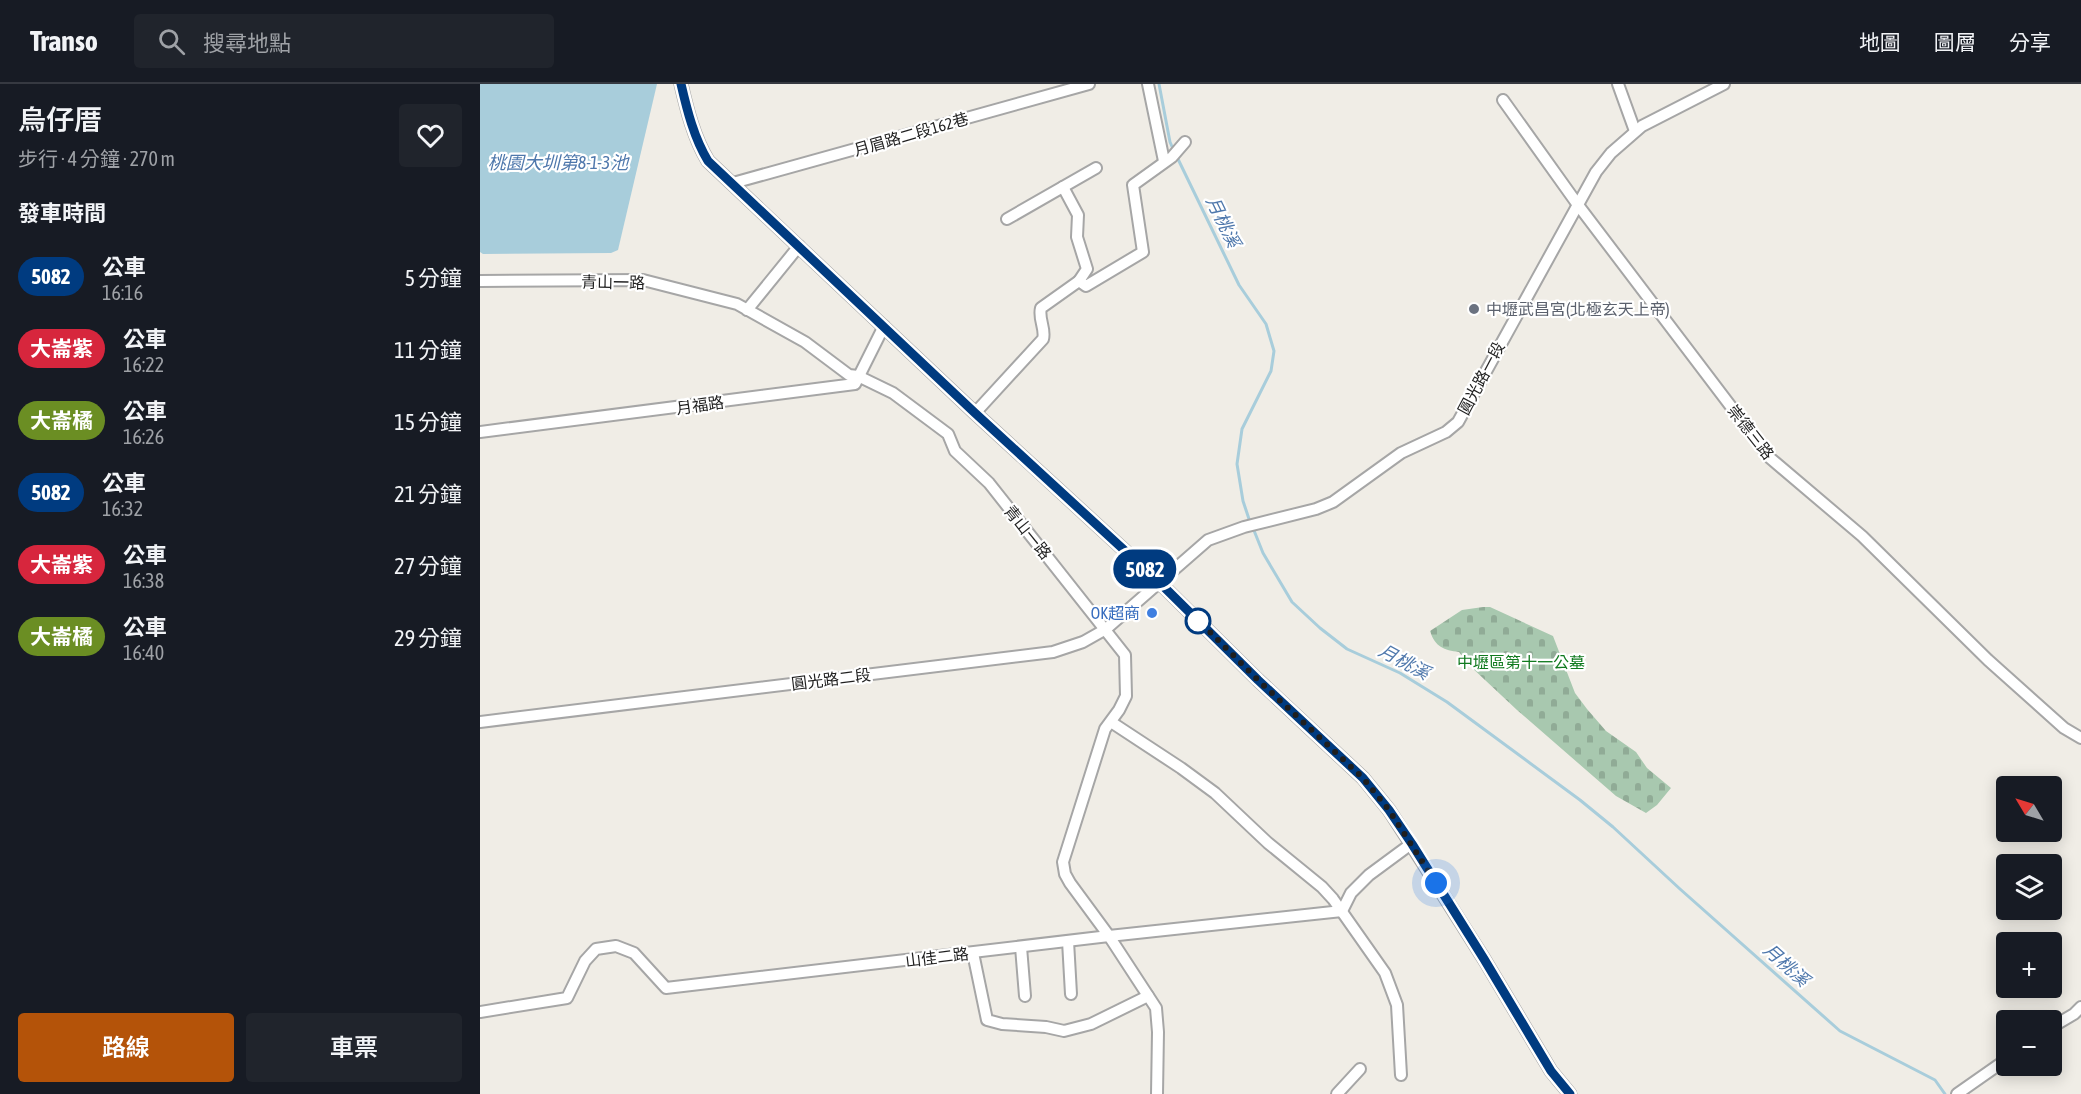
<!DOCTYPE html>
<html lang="zh-TW">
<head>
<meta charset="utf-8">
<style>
	body { margin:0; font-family:"Asap Condensed","Noto Sans TC",sans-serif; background:#20242c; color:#f1f3f6; height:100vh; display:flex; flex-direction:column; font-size:22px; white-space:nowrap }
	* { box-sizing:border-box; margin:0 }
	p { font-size:20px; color:#9ea1a6 }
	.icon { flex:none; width:33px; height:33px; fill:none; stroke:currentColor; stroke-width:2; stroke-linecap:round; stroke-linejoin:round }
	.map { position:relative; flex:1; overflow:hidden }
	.details { display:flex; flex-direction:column; background:#171b24; width:480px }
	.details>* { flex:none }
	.badge { padding:0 12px; border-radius:20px; font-size:21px; line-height:39px }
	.needle { width:39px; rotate:308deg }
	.fabs { position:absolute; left:1516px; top:692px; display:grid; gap:12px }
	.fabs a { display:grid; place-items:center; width:66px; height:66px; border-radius:6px; background:#171b24; box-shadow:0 3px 15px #0003; font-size:30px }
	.you { position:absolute; width:30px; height:30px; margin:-15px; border:4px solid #fff; border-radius:50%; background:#1a73e8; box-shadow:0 0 0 9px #1a73e833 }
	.map>.badge { position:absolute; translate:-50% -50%; box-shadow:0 0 0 3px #fff }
	h2 { padding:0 18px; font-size:22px; line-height:54px }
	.round { display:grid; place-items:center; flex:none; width:63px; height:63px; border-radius:6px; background:#20242c }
	.overview { display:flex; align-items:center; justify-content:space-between; height:102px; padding:0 18px }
	h1 { font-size:28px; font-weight:600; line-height:45px }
	.cta { display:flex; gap:12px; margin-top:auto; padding:12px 18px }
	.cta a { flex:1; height:69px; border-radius:6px; background:#b45309; color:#fff; font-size:24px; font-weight:600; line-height:69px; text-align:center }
	.cta a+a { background:#20242c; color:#f1f3f6 }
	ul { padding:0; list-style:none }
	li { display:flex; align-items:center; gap:18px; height:72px; padding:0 18px }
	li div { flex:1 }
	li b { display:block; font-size:22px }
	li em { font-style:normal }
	li .badge { min-width:66px; font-weight:700; text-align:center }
	header { display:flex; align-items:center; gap:36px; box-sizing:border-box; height:84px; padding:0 30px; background:#171b24; border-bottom:2px solid #363941 }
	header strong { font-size:28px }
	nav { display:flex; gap:33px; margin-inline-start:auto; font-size:21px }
	.search { width:420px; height:54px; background:#20242c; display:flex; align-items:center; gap:15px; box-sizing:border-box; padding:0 21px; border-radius:6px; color:#9ea1a6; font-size:22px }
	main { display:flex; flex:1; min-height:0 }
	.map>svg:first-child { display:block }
	.cemetery { fill:url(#cemetery-stones) }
	.water { fill:#a8cddb }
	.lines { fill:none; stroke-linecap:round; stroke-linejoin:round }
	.stream { stroke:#a8cddb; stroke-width:3 }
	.minor-casing { stroke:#a6a6a6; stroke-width:14 }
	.tertiary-casing { stroke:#a6a6a6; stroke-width:15 }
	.minor { stroke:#fff; stroke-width:10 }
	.tertiary { stroke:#fff; stroke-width:12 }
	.line-casing { stroke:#fff; stroke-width:14 }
	.line { stroke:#003b80; stroke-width:9 }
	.walk { stroke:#1f1f1f; stroke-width:6; stroke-dasharray:0 10.8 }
	.worship-dot { fill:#6b7280; stroke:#fff; stroke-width:2 }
	.shop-dot { fill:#3f7fe0; stroke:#fff; stroke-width:2 }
	.stop-dot { fill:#fff; stroke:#003b80; stroke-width:3 }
	.labels { text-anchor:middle; stroke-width:4.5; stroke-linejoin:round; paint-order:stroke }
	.street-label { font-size:16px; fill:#1f1f1f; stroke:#fff }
	.worship-label { font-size:16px; fill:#5b616d; stroke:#fff; text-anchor:start }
	.shop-label { font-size:16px; fill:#366cbe; stroke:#fff; text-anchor:end }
	.park-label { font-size:16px; fill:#107a1f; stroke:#fff }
	.water-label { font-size:18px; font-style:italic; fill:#4f78ac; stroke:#fff }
</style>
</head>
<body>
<header>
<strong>Transo</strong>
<div class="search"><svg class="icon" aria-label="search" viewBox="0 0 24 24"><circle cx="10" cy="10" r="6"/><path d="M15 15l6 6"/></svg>搜尋地點</div>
<nav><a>地圖</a><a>圖層</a><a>分享</a></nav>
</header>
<main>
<section class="details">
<div class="overview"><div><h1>烏仔厝</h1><p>步行 · 4 分鐘 · 270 m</p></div><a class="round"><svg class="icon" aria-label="heart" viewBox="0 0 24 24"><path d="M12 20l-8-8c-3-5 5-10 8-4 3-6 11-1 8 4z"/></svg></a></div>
<h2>發車時間</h2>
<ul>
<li><span class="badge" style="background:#003b80;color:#fff">5082</span><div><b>公車</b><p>16:16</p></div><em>5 分鐘</em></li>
<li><span class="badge" style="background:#d7263d;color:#fff">大崙紫</span><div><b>公車</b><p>16:22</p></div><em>11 分鐘</em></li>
<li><span class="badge" style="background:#6b8e23;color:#fff">大崙橘</span><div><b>公車</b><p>16:26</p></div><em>15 分鐘</em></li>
<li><span class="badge" style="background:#003b80;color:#fff">5082</span><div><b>公車</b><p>16:32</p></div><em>21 分鐘</em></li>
<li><span class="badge" style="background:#d7263d;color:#fff">大崙紫</span><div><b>公車</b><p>16:38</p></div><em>27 分鐘</em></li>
<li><span class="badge" style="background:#6b8e23;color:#fff">大崙橘</span><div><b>公車</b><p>16:40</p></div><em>29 分鐘</em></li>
</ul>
<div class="cta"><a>路線</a><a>車票</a></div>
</section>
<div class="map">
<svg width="1601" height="1010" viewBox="0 0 1601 1010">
	<defs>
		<pattern id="cemetery-stones" width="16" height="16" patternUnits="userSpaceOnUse" patternTransform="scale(1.5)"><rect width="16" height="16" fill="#a8c8af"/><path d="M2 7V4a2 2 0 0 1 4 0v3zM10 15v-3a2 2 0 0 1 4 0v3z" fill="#90ab96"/></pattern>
	</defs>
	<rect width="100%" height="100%" fill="#f0ede6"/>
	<path class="cemetery" d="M 1003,523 L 1010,523 L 1073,552 L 1095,609 L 1107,625 L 1126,647 L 1156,668 L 1167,684 L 1191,704 L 1177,721 L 1166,729 L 1136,712 L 1037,626 L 989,581 L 979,568 C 964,566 955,563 950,547 L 982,526 Z"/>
	<path class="water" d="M 0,0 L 177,0 L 138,166 L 131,169 L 3,170 L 0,168 Z"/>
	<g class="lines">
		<g class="stream">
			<path d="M 679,0 L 690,58 L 694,67"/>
			<path d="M 697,73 L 759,201 L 786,240 L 794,267 L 791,287 L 762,345 L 757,380 L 763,417 L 770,438"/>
			<path d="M 773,444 L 783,469 L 812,518 L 840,544 L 867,565 L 920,589 L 967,618 L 1100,716 L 1133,743 L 1200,805 L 1360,947 L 1455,996 L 1465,1010"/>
		</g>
		<g class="minor-casing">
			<g id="minor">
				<path d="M 668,0 L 684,77"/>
				<path d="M 1138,0 L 1155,47"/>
				<path d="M 1023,16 L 1098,121 L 1290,374 L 1382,452 L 1508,576 L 1584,644 L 1601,654"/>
				<path d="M 253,99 L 609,0"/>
				<path d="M 583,103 L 598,131 L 597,153 L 607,185 L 599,197"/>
				<path d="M 527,135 L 616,84"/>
				<path d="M 0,197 L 163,196 L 257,220 L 325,258 L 369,291 L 378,292 L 413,309 L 468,350 L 475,367 L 509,399 L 645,571 L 646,612 L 639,626 L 625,645 L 583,778 L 585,790 L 590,799 L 629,852 L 676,924 L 678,948 L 677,1010"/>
				<path d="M 267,226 L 319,162"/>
				<path d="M 495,329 L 563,255 C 566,245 558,235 561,224 L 599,197 L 606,202 L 663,168 L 653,101 L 692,73 L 705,58"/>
				<path d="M 0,348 L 375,300 L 404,242"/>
				<path d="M 0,638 L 573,568 L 603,558 L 626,545 L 728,456 L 764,443 L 836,425 L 853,418 L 921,369 L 966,348 L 978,338 L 1116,88 L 1131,69 L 1162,42 L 1244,0"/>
				<path d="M 631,638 L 701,684 L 735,709 L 788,759 L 842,803 L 853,815 L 905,889 L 917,921 L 921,991"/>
				<path d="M 588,857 L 591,910"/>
				<path d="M 541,863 L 545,912"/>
				<path d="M 493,869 L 507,936 L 522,940 L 566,943 L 584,947 L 611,940 L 668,912"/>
				<path d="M 0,928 L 87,914 L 105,877 L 116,865 L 136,862 L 154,869 L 186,904 L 629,852 L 862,827 L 871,809 L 889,791 L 931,760"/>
				<path d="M 1572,943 L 1594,930 L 1601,923"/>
				<path d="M 857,1010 L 880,985"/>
				<path d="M 1477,1010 L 1527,975"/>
			</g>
		</g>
		<g class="tertiary-casing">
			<path id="tertiary" d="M 201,0 C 207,26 214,54 228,77 L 495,329 L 680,499 L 778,596 L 883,694 L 909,726 L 931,760 L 1004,875 L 1071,987 L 1090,1010"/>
		</g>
		<use href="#minor" class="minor"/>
		<use href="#tertiary" class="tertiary"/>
	</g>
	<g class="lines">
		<g class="line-casing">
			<path id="line" d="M 201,0 C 207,26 214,54 228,77 L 495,329 L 680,499 L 778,596 L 883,694 L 909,726 L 932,760 L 1004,875 L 1071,987 L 1090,1010"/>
		</g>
		<use href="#line" class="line"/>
		<path class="walk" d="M 718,537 L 713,531 L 778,596 L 883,694 L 909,726 L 956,799"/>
	</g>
	<circle class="worship-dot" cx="994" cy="225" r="6"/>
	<circle class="shop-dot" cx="672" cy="529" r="6"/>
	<circle class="stop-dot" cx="718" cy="537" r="12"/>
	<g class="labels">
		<g class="street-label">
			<text transform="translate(431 50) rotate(-16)" y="6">月眉路二段162巷</text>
			<text transform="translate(133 198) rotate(1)" y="6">青山一路</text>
			<text transform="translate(1001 294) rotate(-62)" y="6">圓光路一段</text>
			<text transform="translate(220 321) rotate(-8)" y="6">月福路</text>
			<text transform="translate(1271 348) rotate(52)" y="6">崇德三路</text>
			<text transform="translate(548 448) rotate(51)" y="6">青山一路</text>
			<text transform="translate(351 595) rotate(-7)" y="6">圓光路二段</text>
			<text transform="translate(457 873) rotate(-7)" y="6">山佳二路</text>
		</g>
		<g class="worship-label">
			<text x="1006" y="231">中壢武昌宮(北極玄天上帝)</text>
		</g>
		<g class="shop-label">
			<text x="660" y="535">OK超商</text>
		</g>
		<g class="park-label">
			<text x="1041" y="584">中壢區第十一公墓</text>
		</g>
		<g class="water-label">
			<text x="78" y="85">桃園大圳第8-1-3池</text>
			<text transform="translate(743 138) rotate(64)" y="6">月桃溪</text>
			<text transform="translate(924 578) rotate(28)" y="6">月桃溪</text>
			<text transform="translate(1306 881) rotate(42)" y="6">月桃溪</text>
		</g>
	</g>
</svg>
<div class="fabs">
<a><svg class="needle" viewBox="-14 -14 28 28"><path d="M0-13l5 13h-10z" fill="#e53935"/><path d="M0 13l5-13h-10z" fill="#9ea1a6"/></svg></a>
<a><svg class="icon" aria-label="layers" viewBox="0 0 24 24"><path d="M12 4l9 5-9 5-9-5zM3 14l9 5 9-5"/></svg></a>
<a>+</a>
<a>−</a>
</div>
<div class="you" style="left:956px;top:799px"></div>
<b class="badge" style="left:665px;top:485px;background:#003b80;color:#fff">5082</b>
</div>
</main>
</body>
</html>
